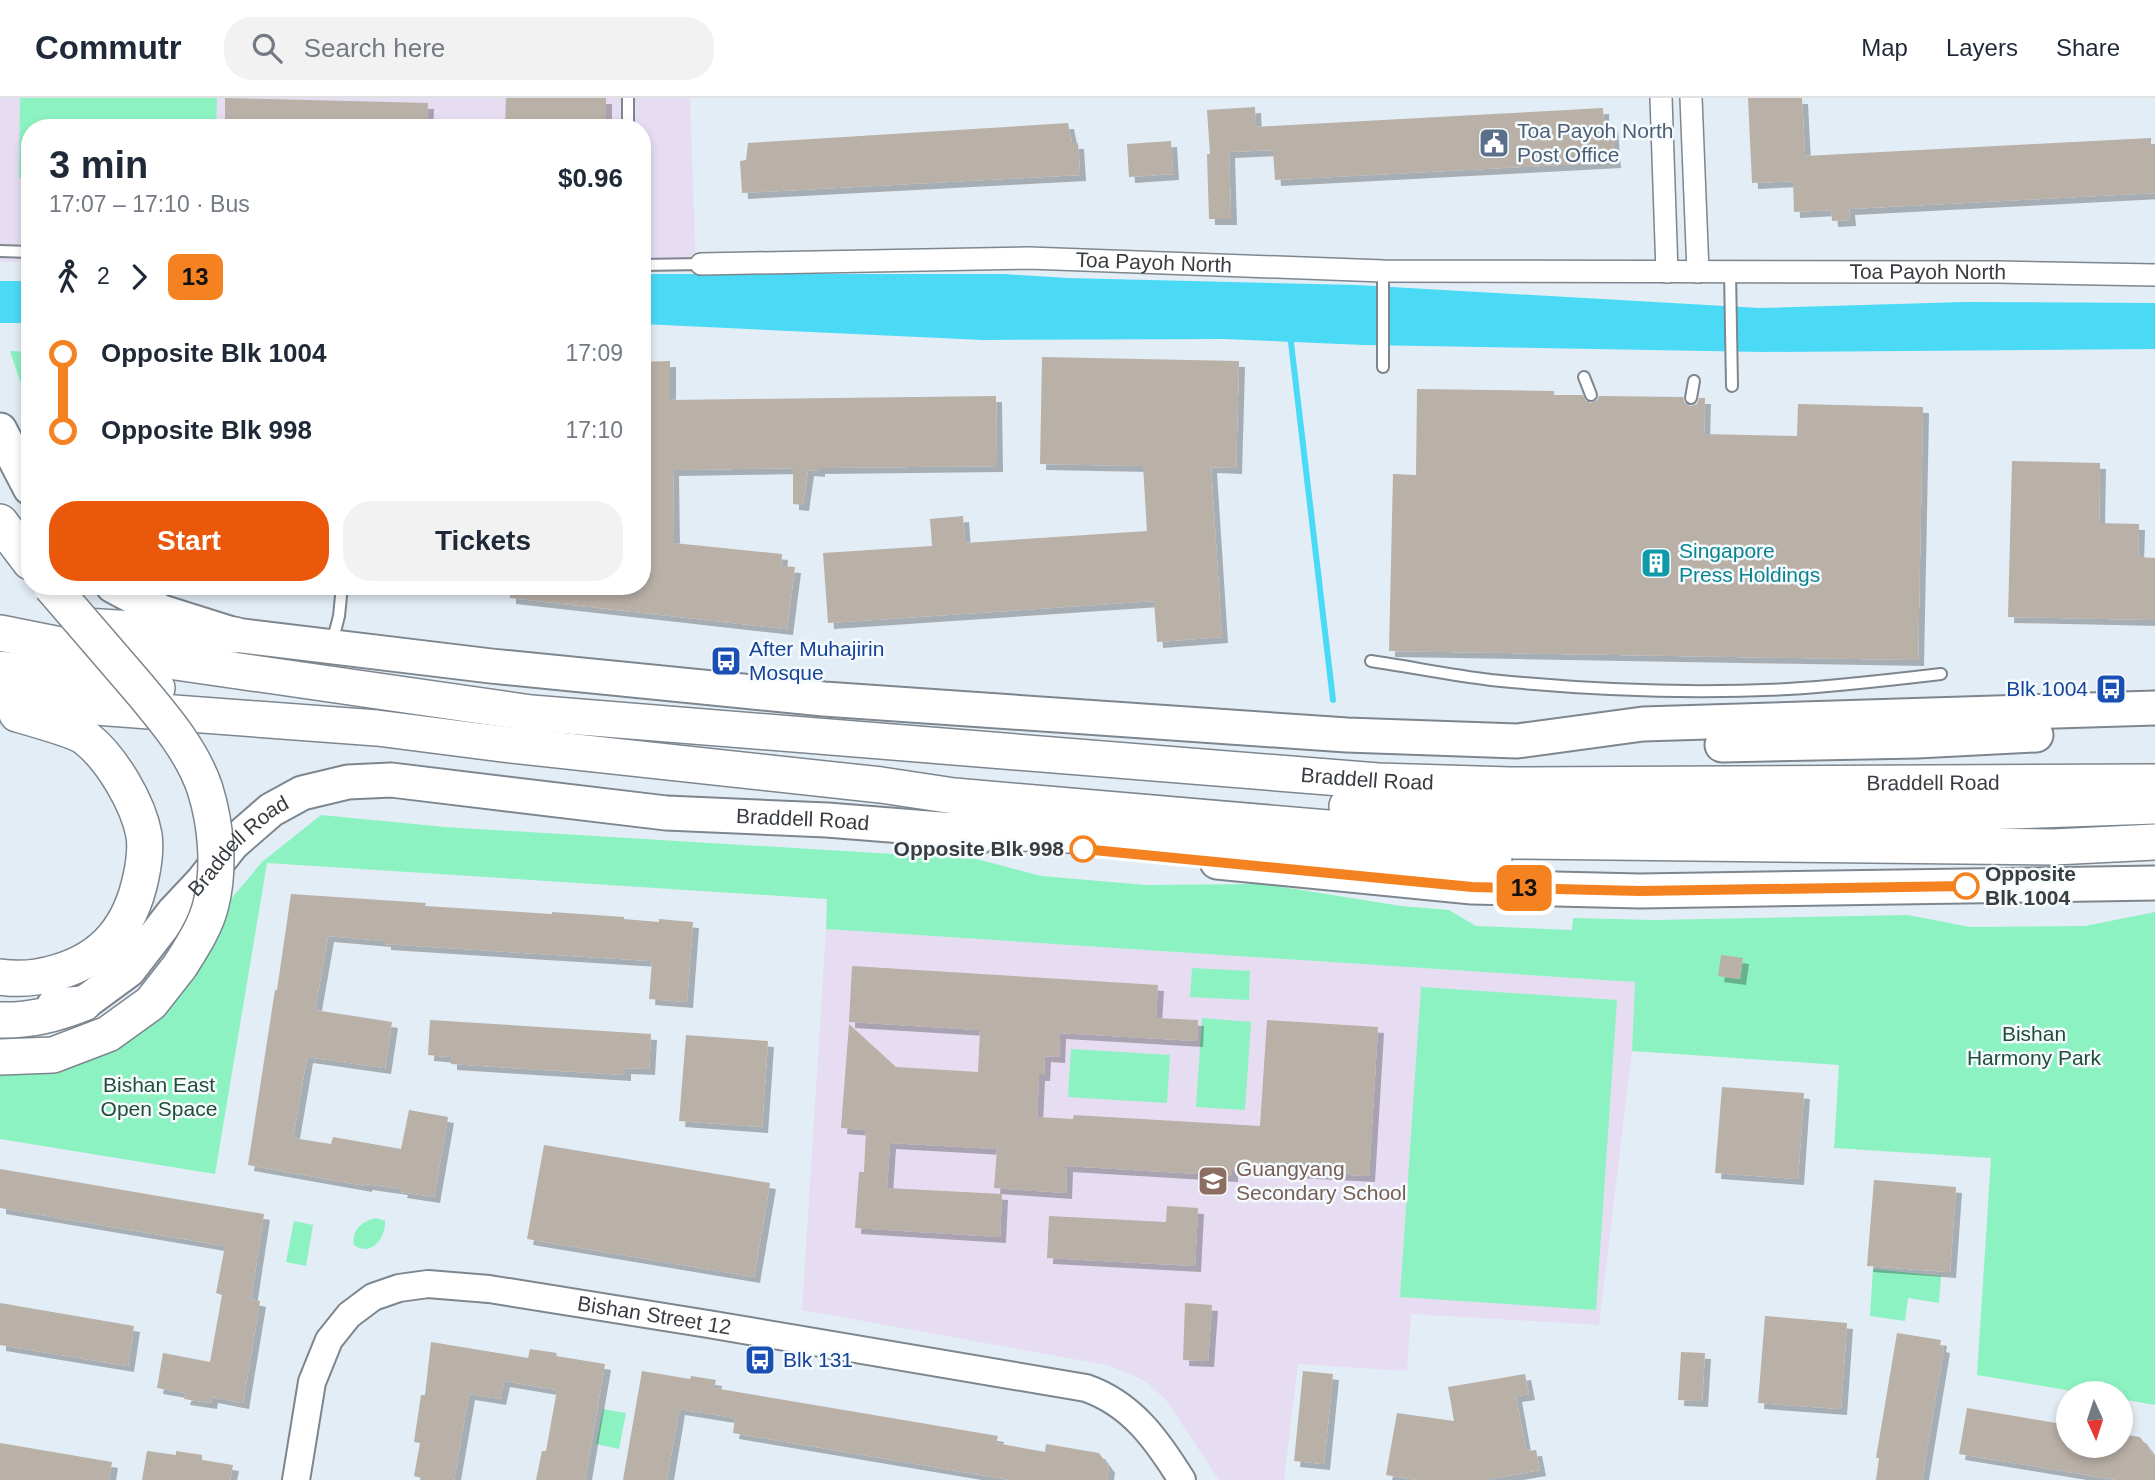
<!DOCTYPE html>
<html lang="en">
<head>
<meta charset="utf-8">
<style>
	body { margin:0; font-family:Helvetica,sans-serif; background:#f2f2f3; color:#1f2937; height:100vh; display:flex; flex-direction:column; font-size:26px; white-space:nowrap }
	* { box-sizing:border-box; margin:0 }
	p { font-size:23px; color:#747a83 }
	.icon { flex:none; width:38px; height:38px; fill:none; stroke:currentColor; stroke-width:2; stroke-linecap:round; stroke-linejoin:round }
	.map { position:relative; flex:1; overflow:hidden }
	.side { position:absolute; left:21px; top:21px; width:630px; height:476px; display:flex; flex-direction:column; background:#fff; border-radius:28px; box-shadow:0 4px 10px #0003 }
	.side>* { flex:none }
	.badge { padding:0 14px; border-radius:10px; font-size:24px; line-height:46px }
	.needle { width:46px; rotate:177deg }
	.buttons { position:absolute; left:2056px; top:1283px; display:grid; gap:14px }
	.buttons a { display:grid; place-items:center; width:77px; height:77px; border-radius:50%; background:#fff; box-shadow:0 4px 10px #0003; font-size:35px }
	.map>.badge { position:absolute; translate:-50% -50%; box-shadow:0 0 0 4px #fff }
	.legs { display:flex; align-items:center; gap:10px; height:77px; padding:0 28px; font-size:23px }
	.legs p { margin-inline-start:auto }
	.headline { display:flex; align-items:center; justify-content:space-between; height:119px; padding:0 28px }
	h1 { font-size:38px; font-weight:700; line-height:52px }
	.button { display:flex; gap:14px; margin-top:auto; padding:14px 28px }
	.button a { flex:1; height:80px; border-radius:28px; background:#ea580c; color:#fff; font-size:28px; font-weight:700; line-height:80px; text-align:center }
	.button a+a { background:#f2f2f3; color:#1f2937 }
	ul { padding:0 28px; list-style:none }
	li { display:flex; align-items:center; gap:24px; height:77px; font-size:26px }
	li i { display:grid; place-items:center; width:10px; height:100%; margin:0 9px; background:currentColor }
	li i::after { content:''; width:18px; height:18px; margin:-9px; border:5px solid; border-radius:50%; background:#fff }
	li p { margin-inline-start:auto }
	li:first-child i { background:linear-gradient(#0000 50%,currentColor 0) }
	li:last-child i { background:linear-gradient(currentColor 50%,#0000 0) }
	header { display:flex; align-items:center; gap:42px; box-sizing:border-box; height:98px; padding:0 35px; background:#fff; border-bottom:2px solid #e0e1e3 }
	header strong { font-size:33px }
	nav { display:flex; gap:38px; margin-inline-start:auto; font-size:24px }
	.search { width:490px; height:63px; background:#f2f2f3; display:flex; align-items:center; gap:18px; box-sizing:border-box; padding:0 24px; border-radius:28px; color:#747a83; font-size:26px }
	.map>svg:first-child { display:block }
	.education { fill:#e6ddf2 }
	.green { fill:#8cf2c2 }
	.water { fill:#4bdaf6 }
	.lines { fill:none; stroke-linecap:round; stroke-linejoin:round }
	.stream { stroke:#4bdaf6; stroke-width:6 }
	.building { fill:#b9b0a7; filter:url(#shadow) }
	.service-casing { stroke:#7d868e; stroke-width:14 }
	.minor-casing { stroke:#7d868e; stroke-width:24 }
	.tertiary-casing { stroke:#7d868e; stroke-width:30 }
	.primary-casing { stroke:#7d868e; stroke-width:37 }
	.trunk-casing { stroke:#7d868e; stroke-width:38 }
	.service { stroke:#fff; stroke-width:10 }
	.minor { stroke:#fff; stroke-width:21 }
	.tertiary { stroke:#fff; stroke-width:26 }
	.primary { stroke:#fff; stroke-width:33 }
	.trunk { stroke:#fff; stroke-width:35 }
	.trunk-bridge-casing { stroke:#7d868e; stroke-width:38; stroke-linecap:butt }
	.trunk-bridge { stroke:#fff; stroke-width:35 }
	.line-1-casing { stroke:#fff; stroke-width:16 }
	.line-1 { stroke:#f58220; stroke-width:10 }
	.stop-1-dot { fill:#fff; stroke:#f58220; stroke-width:3.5 }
	.labels { text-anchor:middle; stroke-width:5; stroke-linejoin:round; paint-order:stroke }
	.service-label { font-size:21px; fill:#4e5e75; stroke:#f5fafd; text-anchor:start }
	.street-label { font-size:21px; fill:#393d41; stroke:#f5fafd }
	.culture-label { font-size:21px; fill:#0d838f; stroke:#f5fafd; text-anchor:start }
	.transit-label { font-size:21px; fill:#164399; stroke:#f5fafd; text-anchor:start }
	.stop-label { font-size:21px; font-weight:bold; fill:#393d41; stroke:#f5fafd; text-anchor:end }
	.park-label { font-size:21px; fill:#204e39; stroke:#f5fafd }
	.education-label { font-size:21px; fill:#785e54; stroke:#f5fafd; text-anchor:start }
</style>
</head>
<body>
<header>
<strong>Commutr</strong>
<div class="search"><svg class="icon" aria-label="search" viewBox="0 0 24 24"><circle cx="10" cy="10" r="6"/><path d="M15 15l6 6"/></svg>Search here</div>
<nav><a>Map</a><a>Layers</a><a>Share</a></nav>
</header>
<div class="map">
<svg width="2155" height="1382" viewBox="0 0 2155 1382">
	<defs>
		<filter id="shadow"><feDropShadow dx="6" dy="6" stdDeviation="0" flood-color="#0004"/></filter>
	</defs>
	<rect width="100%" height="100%" fill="#e3edf6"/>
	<g class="education">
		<path d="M 0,0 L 690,0 L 696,174 L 642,174 L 642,30 L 30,30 L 30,164 L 0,164 Z"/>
		<path d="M 826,831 L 1635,884 L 1632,953 L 1599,1227 L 1411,1216 L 1407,1273 L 1298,1266 L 1284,1382 L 1219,1382 L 1166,1302 L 1146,1284 L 1135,1278 L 1107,1267 L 1090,1264 L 802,1212 Z"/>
	</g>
	<g class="green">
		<path d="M 20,0 L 217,0 L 216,30 L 30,30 L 30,80 L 19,80 Z"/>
		<path d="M 10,253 L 30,254 L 30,313 Z"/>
		<path d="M 321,717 L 445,729 L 977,761 L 1041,778 L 1146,787 L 1263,786 L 1401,808 L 1449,812 L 1476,828 L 1572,832 L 1573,820 L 1655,822 L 1908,817 L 1970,829 L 2085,828 L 2155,814 L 2155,1307 L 2121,1301 L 2121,1295 L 2084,1295 L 1977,1277 L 1991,1060 L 1834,1050 L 1839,967 L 1632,953 L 1635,884 L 826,831 L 827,801 L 267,765 L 215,1076 L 0,1041 L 0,974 L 169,908 L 194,878 L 214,843 L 225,808 L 262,764 Z"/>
		<path d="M 1192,870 L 1250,873 L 1249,902 L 1190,899 Z"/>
		<path d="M 1421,889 L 1617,902 L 1596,1212 L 1400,1199 Z"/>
		<path d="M 1202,920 L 1251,924 L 1245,1012 L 1196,1009 Z"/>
		<path d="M 1071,951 L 1170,957 L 1167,1005 L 1068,999 Z"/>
		<path d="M 376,1120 L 385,1123 C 386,1139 371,1160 354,1147 C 351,1132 362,1123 376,1120 Z"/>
		<path d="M 294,1123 L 313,1127 L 306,1168 L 286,1164 Z"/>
		<path d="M 1873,1171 L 1941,1178 L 1939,1205 L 1908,1200 L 1905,1223 L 1870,1218 Z"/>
		<path d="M 603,1311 L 626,1315 L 619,1351 L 596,1346 Z"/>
	</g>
	<g class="water">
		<path d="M 642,176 L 1004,176 L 1068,180 L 1357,187 L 1759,210 L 1964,204 L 2155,205 L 2155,251 L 1763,254 L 1364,247 L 1225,241 L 983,242 L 642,226 Z"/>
		<rect x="0" y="183" width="30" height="42"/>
	</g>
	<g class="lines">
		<path class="stream" d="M 1290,236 L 1333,602"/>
	</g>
	<g class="building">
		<path d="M 225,0 L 428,5 L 427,30 L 225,30 Z"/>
		<path d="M 506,0 L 606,0 L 606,30 L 505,30 Z"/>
		<path d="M 1748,0 L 1802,0 L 1805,58 L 2151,40 L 2151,49 L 2155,49 L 2155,95 L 1849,111 L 1850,122 L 1832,123 L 1831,112 L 1794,114 L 1793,83 L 1752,85 Z"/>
		<path d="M 1255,9 L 1256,29 L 1603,10 L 1604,28 L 1612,27 L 1615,64 L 1275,82 L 1273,52 L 1229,54 L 1231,121 L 1209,121 L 1207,56 L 1210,56 L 1207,12 Z"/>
		<path d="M 1068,25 L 1072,45 L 1078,45 L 1080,77 L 742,95 L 740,63 L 746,62 L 748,45 Z"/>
		<path d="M 1171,43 L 1173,76 L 1129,79 L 1127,46 Z"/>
		<path d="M 1042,259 L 1239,263 L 1236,370 L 1211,369 L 1222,539 L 1157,544 L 1154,503 L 828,525 L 823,455 L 932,448 L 930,421 L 963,418 L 965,445 L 1147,433 L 1143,368 L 1040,366 Z"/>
		<path d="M 670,263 L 670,302 L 996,298 L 997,368 L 819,370 L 819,373 L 808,372 L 803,407 L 793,406 L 793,370 L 673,372 L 674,445 L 782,456 L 781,468 L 795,469 L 787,531 L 510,500 L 510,488 L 642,488 L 642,264 Z"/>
		<path d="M 1417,291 L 1554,293 L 1554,297 L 1583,297 L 1586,303 L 1590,305 L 1597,302 L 1599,298 L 1683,299 L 1685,306 L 1690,308 L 1697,306 L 1699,300 L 1705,300 L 1704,336 L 1797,338 L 1798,306 L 1923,309 L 1918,562 L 1389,553 L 1393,376 L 1416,377 Z"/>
		<path d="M 2012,363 L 2100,365 L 2099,425 L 2139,426 L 2138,459 L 2155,460 L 2155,522 L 2008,519 Z"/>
		<path d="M 291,796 L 426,805 L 425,808 L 552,816 L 552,814 L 624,819 L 624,821 L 659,824 L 659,821 L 693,824 L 687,904 L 649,901 L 652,863 L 385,846 L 385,843 L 328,838 L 315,912 L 392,924 L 385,970 L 307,959 L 293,1040 L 331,1046 L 333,1039 L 401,1051 L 409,1012 L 448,1019 L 434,1099 L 401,1094 L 402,1091 L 366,1086 L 366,1088 L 248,1067 L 275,892 L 277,892 Z"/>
		<path d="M 1721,857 L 1743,860 L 1740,881 L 1718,878 Z"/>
		<path d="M 852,868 L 1158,887 L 1156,920 L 1198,922 L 1197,943 L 1060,935 L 1059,959 L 1045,958 L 1044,977 L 1039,977 L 1037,1019 L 1073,1021 L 1074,1017 L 1260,1028 L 1267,922 L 1378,929 L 1369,1078 L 1232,1071 L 1232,1078 L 1067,1068 L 1066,1095 L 994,1090 L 997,1051 L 890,1045 L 887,1090 L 1002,1096 L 1000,1139 L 855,1130 L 859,1074 L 864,1074 L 866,1032 L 841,1030 L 849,926 L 896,969 L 978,974 L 980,932 L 849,924 Z"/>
		<path d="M 430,922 L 651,936 L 649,971 L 625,970 L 625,977 L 451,966 L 451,959 L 428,957 Z"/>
		<path d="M 686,937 L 768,943 L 762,1029 L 679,1023 Z"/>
		<path d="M 1722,989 L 1804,995 L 1798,1081 L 1715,1075 Z"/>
		<path d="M 544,1047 L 770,1085 L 754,1179 L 527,1141 Z"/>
		<path d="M 0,1071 L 264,1116 L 251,1201 L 260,1203 L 243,1305 L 212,1299 L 211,1305 L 184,1301 L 186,1295 L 157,1290 L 163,1255 L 210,1264 L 222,1197 L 216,1195 L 225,1148 L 0,1110 Z"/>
		<path d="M 1874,1082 L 1956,1089 L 1950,1174 L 1867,1168 Z"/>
		<path d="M 1167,1108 L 1198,1110 L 1195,1168 L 1047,1160 L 1049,1118 L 1166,1124 Z"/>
		<path d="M 0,1205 L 134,1228 L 128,1268 L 0,1247 Z"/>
		<path d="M 1185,1205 L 1212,1207 L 1208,1263 L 1183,1262 Z"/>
		<path d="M 1765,1218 L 1847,1225 L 1841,1311 L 1758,1305 Z"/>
		<path d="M 1897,1235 L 1941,1242 L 1940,1248 L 1944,1249 L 1922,1382 L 1876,1382 L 1879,1360 L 1876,1360 Z"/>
		<path d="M 431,1244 L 528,1260 L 530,1251 L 557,1255 L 556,1258 L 605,1266 L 585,1382 L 536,1382 L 542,1353 L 546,1353 L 557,1292 L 504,1283 L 500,1301 L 469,1296 L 454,1382 L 420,1382 L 421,1380 L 414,1378 L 420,1345 L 414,1344 L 421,1297 L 425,1297 Z"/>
		<path d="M 1681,1254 L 1705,1255 L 1702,1303 L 1678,1302 Z"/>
		<path d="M 642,1273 L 690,1281 L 691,1278 L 716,1282 L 714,1290 L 998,1338 L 996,1345 L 1045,1354 L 1046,1346 L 1099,1355 L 1109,1369 L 1107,1382 L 1011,1382 L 733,1335 L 735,1320 L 679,1311 L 667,1382 L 623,1382 Z"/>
		<path d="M 1303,1273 L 1333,1276 L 1324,1366 L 1294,1363 Z"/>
		<path d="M 1525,1276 L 1529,1296 L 1516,1298 L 1526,1353 L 1536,1352 L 1540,1372 L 1484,1382 L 1417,1382 L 1386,1377 L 1397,1315 L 1454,1323 L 1448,1289 Z"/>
		<path d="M 1967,1310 L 2068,1327 L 2068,1348 L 2121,1348 L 2121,1336 L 2140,1339 L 2155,1359 L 2155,1382 L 2117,1382 L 1959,1356 Z"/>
		<path d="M 0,1345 L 112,1364 L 109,1382 L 0,1382 Z"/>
		<path d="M 147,1353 L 176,1357 L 176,1353 L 202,1357 L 202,1362 L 233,1367 L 230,1382 L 142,1382 Z"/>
	</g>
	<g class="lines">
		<g class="service-casing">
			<g id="service">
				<path d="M 628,30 L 628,0"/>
				<path d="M 0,153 L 30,154"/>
				<path d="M 642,167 L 701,166"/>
				<path d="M 1383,173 L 1383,269"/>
				<path d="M 1730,174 L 1732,288"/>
				<path d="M 1584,279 L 1591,297"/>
				<path d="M 1691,300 L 1694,283"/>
				<path d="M 332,545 L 339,518 L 342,488"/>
				<path d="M 1371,563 C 1411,569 1451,577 1491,582 C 1589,592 1689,596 1788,591 C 1839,588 1890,582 1941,576"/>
			</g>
		</g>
		<g class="minor-casing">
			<g id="minor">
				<path d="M 1661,0 L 1667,174"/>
				<path d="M 1691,0 L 1698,174"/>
				<path id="s1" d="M 701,166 L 1029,160 L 1383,173 L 1997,174 L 2155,177"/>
			</g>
		</g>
		<g class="tertiary-casing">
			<g id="tertiary">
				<path id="s2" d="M 296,1382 L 312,1284 L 329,1242 L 349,1217 L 373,1199 L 399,1190 L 428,1186 L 489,1191 L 708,1226 L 1086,1290 C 1132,1306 1157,1342 1182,1382"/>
			</g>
		</g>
		<g class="primary-casing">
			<g id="primary">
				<path d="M 0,332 L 30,390"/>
				<path d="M 113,488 L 162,514 L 235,537 L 491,568 L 824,601 L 1347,637 L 1517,643 L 1643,626 L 2155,610"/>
				<path d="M 1722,647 L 1917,643 L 2036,637"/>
				<path d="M 1217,764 L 1472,789 L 1640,793 L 2155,785"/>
				<path id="s3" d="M 54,907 L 84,905 L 129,872 L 173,815 L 203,783 L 232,746 L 271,712 L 302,695 L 348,684 L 391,682 L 666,715 L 827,722 L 953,732 L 979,739"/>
			</g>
		</g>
		<g class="trunk-casing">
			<g id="trunk">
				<path d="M 0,424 L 30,464"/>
				<path d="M 84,528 L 235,537"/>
				<path id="s4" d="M 0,535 L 65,548 L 531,615 L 1378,683 L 1510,687 L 2155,684"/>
				<path d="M 0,571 L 157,590"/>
				<path d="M 0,602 L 377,630 L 502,646 L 881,687 L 954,698 L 1375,734 L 1516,743 L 2054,749 L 2155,744"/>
				<path d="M 1347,708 L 1518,715 L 1923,716 L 2155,708"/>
				<path d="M 953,732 L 1069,737 L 1433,763 L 1494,764"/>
				<path d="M 0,879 C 20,882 39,880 58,874 C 106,860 131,827 141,779 C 144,765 146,751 144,737 C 138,705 112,661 87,641 C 78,633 31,620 17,616"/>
				<path d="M 0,922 C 30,923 56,916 84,905"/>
				<path d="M 0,959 L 53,957 L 108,936 L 151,905 L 180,868"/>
			</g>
		</g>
		<use href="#service" class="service"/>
		<use href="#minor" class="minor"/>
		<use href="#tertiary" class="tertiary"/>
		<use href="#primary" class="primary"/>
		<use href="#trunk" class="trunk"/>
		<g class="trunk-bridge-casing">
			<path id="trunk-bridge" d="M 51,488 C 80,522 109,555 138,589 C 163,619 192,652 205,691 C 216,726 220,770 211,806 C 206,828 192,849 180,868"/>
		</g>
		<use href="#trunk-bridge" class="trunk-bridge"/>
	</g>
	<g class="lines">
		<g class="line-1-casing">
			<path id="line-1" d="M 1083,751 L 1472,789 L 1640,793 L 1966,788"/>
		</g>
		<use href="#line-1" class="line-1"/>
	</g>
	<defs>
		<g id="civic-square" transform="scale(1.575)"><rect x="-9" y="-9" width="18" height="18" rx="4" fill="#5c6f8a" stroke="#f5fafd"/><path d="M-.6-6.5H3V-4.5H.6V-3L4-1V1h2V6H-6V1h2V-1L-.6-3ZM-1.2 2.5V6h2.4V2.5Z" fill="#fff"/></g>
		<g id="building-square" transform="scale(1.575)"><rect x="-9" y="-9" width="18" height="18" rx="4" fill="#0f9aa8" stroke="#f5fafd"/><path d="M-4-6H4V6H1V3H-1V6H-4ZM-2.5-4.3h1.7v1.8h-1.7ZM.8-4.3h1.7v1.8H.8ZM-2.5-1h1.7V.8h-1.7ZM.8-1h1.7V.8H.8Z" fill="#fff"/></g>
		<g id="bus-square" transform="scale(1.575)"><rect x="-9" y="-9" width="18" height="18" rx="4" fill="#1a4fb4" stroke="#f5fafd"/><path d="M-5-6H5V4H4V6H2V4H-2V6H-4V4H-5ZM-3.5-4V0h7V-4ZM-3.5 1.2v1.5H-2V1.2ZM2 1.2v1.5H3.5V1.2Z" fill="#fff"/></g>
		<g id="school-square" transform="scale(1.575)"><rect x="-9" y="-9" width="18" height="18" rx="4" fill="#8d6e63" stroke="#f5fafd"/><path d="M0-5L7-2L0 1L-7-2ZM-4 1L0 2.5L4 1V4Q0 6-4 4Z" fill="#fff"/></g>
	</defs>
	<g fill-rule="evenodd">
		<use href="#civic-square" x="1494" y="45"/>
		<use href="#building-square" x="1656" y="465"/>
		<use href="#bus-square" x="726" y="563"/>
		<use href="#bus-square" x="2111" y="591"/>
		<use href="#school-square" x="1213" y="1083"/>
		<use href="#bus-square" x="760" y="1262"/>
	</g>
	<g class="stop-1-dot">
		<circle cx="1083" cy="751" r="12"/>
		<circle cx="1966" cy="788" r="12"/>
	</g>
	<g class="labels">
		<g class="service-label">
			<text x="1517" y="40">Toa Payoh North<tspan x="1517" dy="24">Post Office</tspan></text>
		</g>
		<g class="street-label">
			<text dy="7" stroke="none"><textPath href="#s1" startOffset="453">Toa Payoh North</textPath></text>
			<text dy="7" stroke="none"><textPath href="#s1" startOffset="1227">Toa Payoh North</textPath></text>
			<text dy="7" stroke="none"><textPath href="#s4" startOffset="1376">Braddell Road</textPath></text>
			<text dy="7" stroke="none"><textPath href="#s4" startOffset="1942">Braddell Road</textPath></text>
			<text dy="7" stroke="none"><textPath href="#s3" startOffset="840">Braddell Road</textPath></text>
			<text dy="7" stroke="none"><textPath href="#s3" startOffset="252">Braddell Road</textPath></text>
			<text dy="7" stroke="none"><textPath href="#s2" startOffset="492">Bishan Street 12</textPath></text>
		</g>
		<g class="culture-label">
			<text x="1679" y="460">Singapore<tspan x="1679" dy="24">Press Holdings</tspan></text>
		</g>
		<g class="transit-label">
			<text x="749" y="558">After Muhajirin<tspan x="749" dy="24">Mosque</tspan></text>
			<text x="2088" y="598" text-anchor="end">Blk 1004</text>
			<text x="783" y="1269">Blk 131</text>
		</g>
		<g class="stop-label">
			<text x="1064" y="758">Opposite Blk 998</text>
			<text x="1985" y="783" text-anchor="start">Opposite<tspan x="1985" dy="24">Blk 1004</tspan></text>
		</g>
		<g class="park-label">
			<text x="2034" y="943">Bishan<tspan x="2034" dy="24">Harmony Park</tspan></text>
			<text x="159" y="994">Bishan East<tspan x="159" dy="24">Open Space</tspan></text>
		</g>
		<g class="education-label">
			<text x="1236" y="1078">Guangyang<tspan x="1236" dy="24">Secondary School</tspan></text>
		</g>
	</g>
</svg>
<div class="buttons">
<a><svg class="needle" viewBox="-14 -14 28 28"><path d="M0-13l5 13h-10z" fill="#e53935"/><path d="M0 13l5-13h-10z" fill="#747a83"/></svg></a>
</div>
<b class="badge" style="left:1524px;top:790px;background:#f58220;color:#111">13</b>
<section class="side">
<div class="headline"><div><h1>3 min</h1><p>17:07 – 17:10 · Bus</p></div><b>$0.96</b></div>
<div class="legs"><svg class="icon" aria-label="walk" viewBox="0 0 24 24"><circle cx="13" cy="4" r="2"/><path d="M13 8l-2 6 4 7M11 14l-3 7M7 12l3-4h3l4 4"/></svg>2<svg class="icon" aria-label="forward" viewBox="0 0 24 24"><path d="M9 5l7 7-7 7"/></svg><b class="badge" style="background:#f58220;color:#111">13</b></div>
<ul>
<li><i style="color:#f58220"></i><b>Opposite Blk 1004</b><p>17:09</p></li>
<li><i style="color:#f58220"></i><b>Opposite Blk 998</b><p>17:10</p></li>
</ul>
<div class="button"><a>Start</a><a>Tickets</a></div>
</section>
</div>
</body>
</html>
